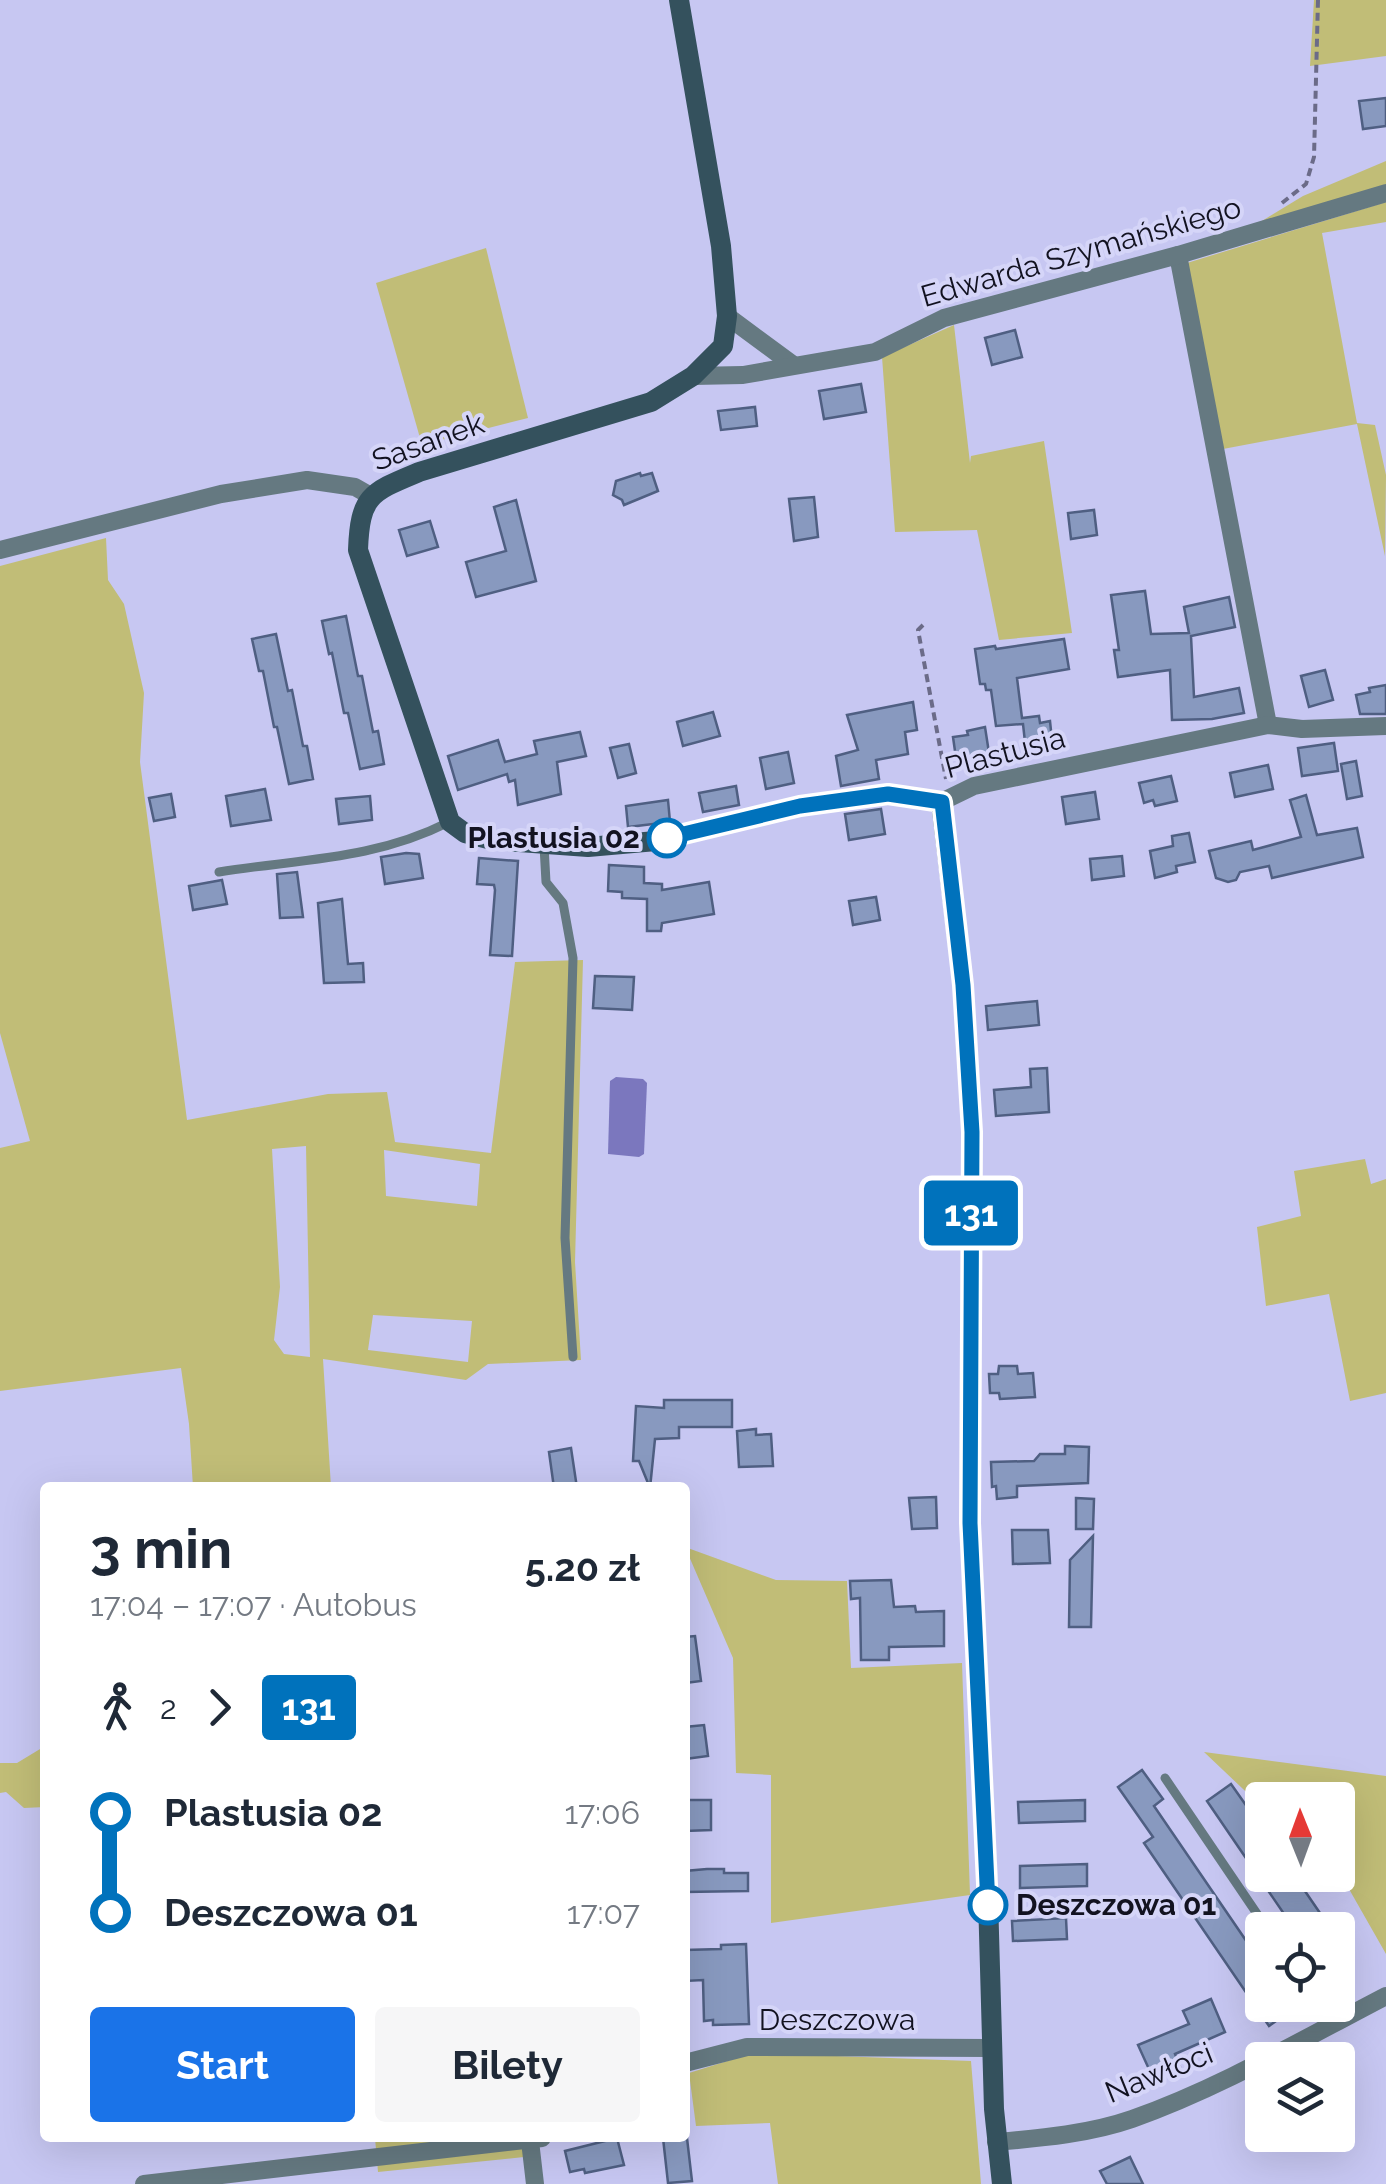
<!DOCTYPE html>
<html lang="pl">
<head>
<meta charset="utf-8">
<style>
	body { margin:0; font-family:Raleway,sans-serif; background:#f6f6f7; color:#1f2937; height:100vh; display:flex; flex-direction:column; font-size:38px; white-space:nowrap }
	* { box-sizing:border-box; margin:0 }
	p { font-size:32px; color:#747a83 }
	.icon { flex:none; width:55px; height:55px; fill:none; stroke:currentColor; stroke-width:2; stroke-linecap:round; stroke-linejoin:round }
	.map { position:relative; flex:1; overflow:hidden }
	.drawer { position:absolute; left:40px; top:1482px; width:650px; height:660px; display:flex; flex-direction:column; background:#fff; border-radius:10px; box-shadow:0 10px 40px #0002 }
	.drawer>* { flex:none }
	.badge { padding:0 20px; border-radius:8px; font-size:35px; line-height:65px }
	.needle { width:65px; rotate:359deg }
	.controls { position:absolute; left:1245px; top:1782px; display:grid; gap:20px }
	.controls a { display:grid; place-items:center; width:110px; height:110px; border-radius:10px; background:#fff; box-shadow:0 10px 40px #0002; font-size:50px }
	.map>.badge { position:absolute; translate:-50% -50%; box-shadow:0 0 0 5px #fff }
	.legs { display:flex; align-items:center; gap:15px; height:110px; padding:0 50px; font-size:32px }
	.legs p { margin-inline-start:auto }
	.summary { display:flex; align-items:center; justify-content:space-between; height:170px; padding:0 50px }
	h1 { font-size:55px; font-weight:700; line-height:75px }
	.primary-button { display:flex; gap:20px; margin-top:auto; padding:20px 50px }
	.primary-button a { flex:1; height:115px; border-radius:10px; background:#1a73e8; color:#fff; font-size:40px; font-weight:700; line-height:115px; text-align:center }
	.primary-button a+a { background:#f6f6f7; color:#1f2937 }
	ul { padding:0 50px; list-style:none }
	li { display:flex; align-items:center; gap:35px; height:100px; font-size:38px }
	li i { display:grid; place-items:center; width:15px; height:100%; margin:0 12px; background:currentColor }
	li i::after { content:''; width:25px; height:25px; margin:-12px; border:8px solid; border-radius:50%; background:#fff }
	li p { margin-inline-start:auto }
	li:first-child i { background:linear-gradient(#0000 50%,currentColor 0) }
	li:last-child i { background:linear-gradient(currentColor 50%,#0000 0) }
	.map>svg:first-child { display:block }
	.green { fill:#c1bd77; fill-rule:evenodd }
	.water { fill:#7b77be }
	.building { fill:#8899bf; stroke:#4f5f82; stroke-width:2.5 }
	.lines { fill:none; stroke-linecap:round; stroke-linejoin:round }
	.path { stroke:#6b6b88; stroke-width:4; stroke-dasharray:8 5; stroke-linecap:butt }
	.lane { stroke:#657981; stroke-width:9 }
	.street { stroke:#657981; stroke-width:18 }
	.secondary { stroke:#34515d; stroke-width:20 }
	.line-1-casing { stroke:#fff; stroke-width:22 }
	.line-1 { stroke:#0072bc; stroke-width:15 }
	.stop-1-dot { fill:#fff; stroke:#0072bc; stroke-width:5 }
	.labels { text-anchor:middle; stroke-width:8; stroke-linejoin:round; paint-order:stroke }
	.street-label { font-size:30px; fill:#121220; stroke:#d5d5f8 }
	.stop-label { font-size:30px; font-weight:bold; fill:#121220; stroke:#d5d5f8; text-anchor:end }
</style>
</head>
<body>
<div class="map">
<svg width="1386" height="2184" viewBox="0 0 1386 2184">
	<rect width="100%" height="100%" fill="#c7c7f2"/>
	<g class="green">
		<path d="M 1314,0 L 1386,0 L 1386,56 L 1310,66 Z"/>
		<path d="M 1386,161 L 1386,189 L 1257,224 L 1303,196 Z"/>
		<path d="M 1386,202 L 1386,222 L 1322,233 L 1357,423 L 1375,425 L 1386,475 L 1385,556 L 1357,424 L 1223,449 L 1187,263 Z"/>
		<path d="M 486,248 L 528,418 L 422,445 L 376,283 Z"/>
		<path d="M 954,325 L 970,463 L 971,456 L 1044,441 L 1072,633 L 999,640 L 977,530 L 895,532 L 882,357 Z"/>
		<path d="M 106,538 L 108,580 L 124,604 L 144,693 L 140,762 L 187,1120 L 328,1094 L 387,1092 L 395,1142 L 491,1153 L 515,962 L 583,960 L 575,1262 L 581,1360 L 488,1364 L 466,1380 L 323,1359 L 331,1487 L 193,1487 L 189,1424 L 181,1368 L 0,1391 L 0,1148 L 30,1141 L 0,1033 L 0,566 ZM 306,1146 L 310,1357 L 284,1354 L 274,1340 L 280,1287 L 272,1149 ZM 384,1150 L 480,1164 L 477,1206 L 386,1196 ZM 373,1315 L 472,1321 L 468,1362 L 368,1350 Z"/>
		<path d="M 1365,1159 L 1371,1184 L 1386,1179 L 1386,1393 L 1350,1401 L 1329,1294 L 1266,1306 L 1257,1227 L 1301,1216 L 1294,1171 Z"/>
		<path d="M 685,1547 L 776,1580 L 847,1581 L 851,1668 L 962,1663 L 970,1895 L 771,1923 L 771,1775 L 736,1773 L 733,1658 Z"/>
		<path d="M 45,1746 L 45,1807 L 24,1808 L 6,1792 L 0,1793 L 0,1763 L 17,1763 Z"/>
		<path d="M 1204,1752 L 1386,1776 L 1386,1954 L 1349,1889 L 1334,1875 L 1338,1875 L 1338,1800 L 1262,1800 L 1262,1807 Z"/>
		<path d="M 753,2053 L 971,2061 L 981,2184 L 778,2184 L 770,2123 L 696,2126 L 689,2073 Z"/>
		<path d="M 375,2138 L 521,2138 L 524,2157 L 378,2172 Z"/>
	</g>
	<path class="water" d="M 616,1077 L 643,1079 L 647,1083 L 644,1154 L 639,1157 L 608,1154 L 610,1081 Z"/>
	<g class="building">
		<path d="M 1386,98 L 1386,126 L 1363,129 L 1359,101 Z"/>
		<path d="M 1015,330 L 1022,357 L 992,365 L 985,338 Z"/>
		<path d="M 861,384 L 866,412 L 824,419 L 819,391 Z"/>
		<path d="M 755,407 L 757,426 L 721,430 L 718,411 Z"/>
		<path d="M 640,473 L 641,476 L 652,473 L 658,491 L 624,505 L 622,500 L 613,495 L 616,481 Z"/>
		<path d="M 814,497 L 818,537 L 794,541 L 789,499 Z"/>
		<path d="M 516,500 L 536,581 L 476,597 L 466,562 L 506,551 L 494,507 Z"/>
		<path d="M 1094,510 L 1097,535 L 1071,539 L 1068,513 Z"/>
		<path d="M 430,521 L 438,547 L 407,556 L 399,530 Z"/>
		<path d="M 1145,591 L 1151,634 L 1189,633 L 1184,607 L 1229,597 L 1235,627 L 1191,636 L 1194,697 L 1239,688 L 1244,713 L 1212,719 L 1172,720 L 1170,670 L 1118,677 L 1114,650 L 1119,650 L 1111,595 Z"/>
		<path d="M 346,616 L 358,676 L 362,676 L 373,732 L 378,731 L 384,764 L 360,769 L 348,713 L 344,713 L 332,653 L 329,654 L 322,621 Z"/>
		<path d="M 276,634 L 288,691 L 292,690 L 303,746 L 307,746 L 313,779 L 289,784 L 277,727 L 274,727 L 263,671 L 259,671 L 252,639 Z"/>
		<path d="M 1064,639 L 1069,669 L 1017,678 L 1022,718 L 1039,716 L 1040,723 L 1050,721 L 1052,740 L 1025,742 L 1023,724 L 996,726 L 991,690 L 986,690 L 985,684 L 980,684 L 975,649 L 995,646 L 996,649 Z"/>
		<path d="M 1325,670 L 1333,700 L 1309,707 L 1301,676 Z"/>
		<path d="M 1386,685 L 1386,714 L 1360,714 L 1356,695 L 1370,692 L 1369,688 Z"/>
		<path d="M 913,702 L 917,730 L 905,732 L 908,754 L 876,760 L 879,779 L 841,786 L 836,756 L 858,750 L 847,715 Z"/>
		<path d="M 713,712 L 720,736 L 683,746 L 677,722 Z"/>
		<path d="M 985,727 L 989,753 L 956,758 L 953,737 L 968,735 L 967,731 Z"/>
		<path d="M 580,732 L 586,756 L 557,762 L 561,794 L 518,805 L 515,780 L 509,782 L 507,774 L 458,790 L 448,756 L 498,740 L 505,762 L 537,754 L 534,741 Z"/>
		<path d="M 1334,743 L 1338,771 L 1302,776 L 1298,748 Z"/>
		<path d="M 629,744 L 636,773 L 618,778 L 610,748 Z"/>
		<path d="M 788,752 L 794,783 L 766,789 L 760,758 Z"/>
		<path d="M 1356,761 L 1362,796 L 1347,799 L 1341,764 Z"/>
		<path d="M 1268,765 L 1273,789 L 1235,797 L 1230,773 Z"/>
		<path d="M 1171,776 L 1177,801 L 1155,806 L 1153,800 L 1144,803 L 1139,783 Z"/>
		<path d="M 736,786 L 739,805 L 703,812 L 699,793 Z"/>
		<path d="M 265,789 L 271,820 L 231,826 L 226,796 Z"/>
		<path d="M 1095,792 L 1099,819 L 1066,824 L 1062,797 Z"/>
		<path d="M 171,794 L 175,817 L 154,821 L 149,798 Z"/>
		<path d="M 1306,795 L 1317,835 L 1357,828 L 1363,857 L 1272,878 L 1269,866 L 1240,872 L 1236,880 L 1228,882 L 1216,878 L 1209,851 L 1251,841 L 1253,850 L 1301,837 L 1290,800 Z"/>
		<path d="M 370,796 L 372,820 L 339,824 L 336,799 Z"/>
		<path d="M 668,800 L 670,822 L 628,827 L 626,806 Z"/>
		<path d="M 881,809 L 885,834 L 849,840 L 845,814 Z"/>
		<path d="M 1189,833 L 1195,862 L 1176,866 L 1177,872 L 1155,878 L 1150,851 L 1173,846 L 1172,836 Z"/>
		<path d="M 406,853 L 419,854 L 423,878 L 385,884 L 381,857 Z"/>
		<path d="M 1122,856 L 1124,876 L 1092,880 L 1090,859 Z"/>
		<path d="M 479,858 L 518,861 L 512,956 L 490,955 L 495,890 L 494,885 L 477,884 Z"/>
		<path d="M 609,865 L 644,867 L 644,883 L 662,884 L 662,890 L 709,882 L 714,914 L 662,923 L 661,931 L 647,931 L 647,899 L 622,898 L 622,892 L 608,891 Z"/>
		<path d="M 297,872 L 303,917 L 280,918 L 277,874 Z"/>
		<path d="M 222,880 L 227,904 L 193,910 L 189,886 Z"/>
		<path d="M 876,897 L 880,920 L 853,925 L 849,901 Z"/>
		<path d="M 342,899 L 348,964 L 363,963 L 364,982 L 324,983 L 318,903 Z"/>
		<path d="M 595,976 L 634,977 L 632,1010 L 593,1008 Z"/>
		<path d="M 1037,1001 L 1039,1025 L 988,1030 L 986,1006 Z"/>
		<path d="M 1047,1068 L 1049,1112 L 996,1116 L 994,1090 L 1031,1087 L 1030,1069 Z"/>
		<path d="M 999,1366 L 1017,1366 L 1018,1374 L 1033,1373 L 1035,1397 L 1000,1399 L 999,1393 L 990,1393 L 989,1374 L 998,1374 Z"/>
		<path d="M 664,1400 L 732,1400 L 732,1427 L 679,1427 L 679,1438 L 655,1439 L 650,1488 L 639,1461 L 633,1461 L 636,1406 L 664,1408 Z"/>
		<path d="M 756,1429 L 756,1435 L 771,1434 L 773,1466 L 739,1467 L 737,1431 Z"/>
		<path d="M 1065,1446 L 1089,1447 L 1088,1483 L 1017,1486 L 1017,1497 L 997,1499 L 996,1486 L 992,1487 L 991,1462 L 1034,1461 L 1040,1454 L 1065,1454 Z"/>
		<path d="M 571,1448 L 577,1488 L 554,1488 L 549,1452 Z"/>
		<path d="M 936,1497 L 937,1528 L 912,1529 L 909,1498 Z"/>
		<path d="M 1076,1498 L 1094,1499 L 1093,1529 L 1076,1529 Z"/>
		<path d="M 1012,1530 L 1048,1530 L 1050,1563 L 1013,1564 Z"/>
		<path d="M 1093,1536 L 1091,1627 L 1069,1627 L 1070,1560 Z"/>
		<path d="M 891,1580 L 894,1607 L 915,1606 L 916,1612 L 944,1611 L 944,1646 L 889,1647 L 889,1660 L 861,1660 L 860,1598 L 851,1599 L 850,1581 Z"/>
		<path d="M 695,1636 L 701,1681 L 685,1683 L 685,1637 Z"/>
		<path d="M 704,1725 L 708,1756 L 685,1759 L 685,1727 Z"/>
		<path d="M 1142,1770 L 1163,1799 L 1154,1806 L 1262,1964 L 1262,2005 L 1299,2005 L 1269,2026 L 1144,1843 L 1153,1837 L 1118,1787 Z"/>
		<path d="M 1231,1784 L 1262,1828 L 1262,1875 L 1294,1875 L 1322,1916 L 1301,1930 L 1295,1930 L 1207,1801 Z"/>
		<path d="M 685,1800 L 711,1800 L 711,1830 L 685,1831 Z"/>
		<path d="M 1085,1800 L 1085,1821 L 1019,1823 L 1018,1802 Z"/>
		<path d="M 1087,1864 L 1087,1886 L 1020,1888 L 1020,1866 Z"/>
		<path d="M 707,1869 L 724,1869 L 724,1873 L 748,1873 L 748,1891 L 685,1892 L 685,1871 Z"/>
		<path d="M 1066,1918 L 1067,1939 L 1013,1941 L 1012,1921 Z"/>
		<path d="M 746,1944 L 749,2024 L 713,2025 L 713,2020 L 704,2021 L 703,1980 L 685,1981 L 685,1950 L 721,1949 L 721,1945 Z"/>
		<path d="M 1211,1999 L 1225,2032 L 1175,2054 L 1180,2067 L 1153,2078 L 1138,2045 L 1189,2024 L 1183,2011 Z"/>
		<path d="M 617,2138 L 624,2165 L 585,2173 L 584,2169 L 570,2172 L 565,2151 Z"/>
		<path d="M 663,2138 L 687,2138 L 692,2181 L 668,2183 Z"/>
		<path d="M 1130,2157 L 1143,2184 L 1107,2184 L 1100,2171 Z"/>
	</g>
	<g class="lines">
		<g class="path">
			<path d="M 1282,203 L 1306,184 L 1314,157 L 1318,0"/>
			<path d="M 923,625 L 918,630 L 946,779"/>
		</g>
		<g class="lane">
			<path d="M 544,846 L 546,882 L 563,903 L 573,958 L 565,1238 L 573,1357"/>
			<path d="M 219,872 C 300,859 374,860 449,822"/>
			<path d="M 1165,1778 L 1268,1930"/>
			<path d="M 1319,2005 L 1332,2024"/>
		</g>
		<g class="street">
			<path d="M 1178,255 L 1268,725"/>
			<path d="M 727,316 L 792,364"/>
			<path d="M 693,376 L 743,375 L 875,352 L 944,318 L 1178,255 L 1386,193"/>
			<path d="M 0,550 L 221,494 L 307,480 L 355,487 L 369,495"/>
			<path d="M 941,802 L 974,786 L 1268,725 L 1302,729 L 1386,726"/>
			<path d="M 685,2063 L 747,2047 L 991,2048"/>
			<path d="M 530,2141 L 535,2184"/>
			<path d="M 996,2142 C 1041,2138 1089,2134 1132,2119 C 1220,2088 1303,2039 1386,1996"/>
			<path d="M 144,2184 L 542,2138"/>
		</g>
		<path class="secondary" d="M 679,0 L 721,246 L 727,316 L 723,346 L 693,376 L 651,402 L 419,472 C 371,492 360,495 358,550 L 450,822 L 465,833 L 492,840 L 588,847 L 656,841 L 800,806 L 888,794 L 941,802 L 963,985 L 972,1132 L 970,1523 L 988,1898 L 994,2109 L 1002,2184"/>
	</g>
	<g class="lines">
		<g class="line-1-casing">
			<path id="line-1" d="M 667,838 L 800,806 L 888,794 L 942,802 L 963,985 L 972,1132 L 970,1523 L 988,1905"/>
		</g>
		<use href="#line-1" class="line-1"/>
	</g>
	<g class="stop-1-dot">
		<circle cx="667" cy="838" r="18"/>
		<circle cx="988" cy="1905" r="18"/>
	</g>
	<g class="labels">
		<g class="street-label">
			<text transform="translate(1081 252) rotate(-16)" y="10">Edwarda Szymańskiego</text>
			<text transform="translate(428 442) rotate(-20)" y="10">Sasanek</text>
			<text transform="translate(1005 753) rotate(-15)" y="10">Plastusia</text>
			<text x="837" y="2030">Deszczowa</text>
			<text transform="translate(1159 2073) rotate(-22)" y="10">Nawłoci</text>
		</g>
		<g class="stop-label">
			<text x="640" y="848">Plastusia 02</text>
			<text x="1016" y="1915" text-anchor="start">Deszczowa 01</text>
		</g>
	</g>
</svg>
<div class="controls">
<a><svg class="needle" viewBox="-14 -14 28 28"><path d="M0-13l5 13h-10z" fill="#e53935"/><path d="M0 13l5-13h-10z" fill="#747a83"/></svg></a>
<a><svg class="icon" aria-label="locate" viewBox="0 0 24 24"><circle cx="12" cy="12" r="6"/><path d="M12 2v4M12 18v4M2 12h4M18 12h4"/></svg></a>
<a><svg class="icon" aria-label="layers" viewBox="0 0 24 24"><path d="M12 4l9 5-9 5-9-5zM3 14l9 5 9-5"/></svg></a>
</div>
<b class="badge" style="left:971px;top:1213px;background:#0072bc;color:#fff">131</b>
<section class="drawer">
<div class="summary"><div><h1>3 min</h1><p>17:04 – 17:07 · Autobus</p></div><b>5.20 zł</b></div>
<div class="legs"><svg class="icon" aria-label="walk" viewBox="0 0 24 24"><circle cx="13" cy="4" r="2"/><path d="M13 8l-2 6 4 7M11 14l-3 7M7 12l3-4h3l4 4"/></svg>2<svg class="icon" aria-label="forward" viewBox="0 0 24 24"><path d="M9 5l7 7-7 7"/></svg><b class="badge" style="background:#0072bc;color:#fff">131</b></div>
<ul>
<li><i style="color:#0072bc"></i><b>Plastusia 02</b><p>17:06</p></li>
<li><i style="color:#0072bc"></i><b>Deszczowa 01</b><p>17:07</p></li>
</ul>
<div class="primary-button"><a>Start</a><a>Bilety</a></div>
</section>
</div>
</body>
</html>
